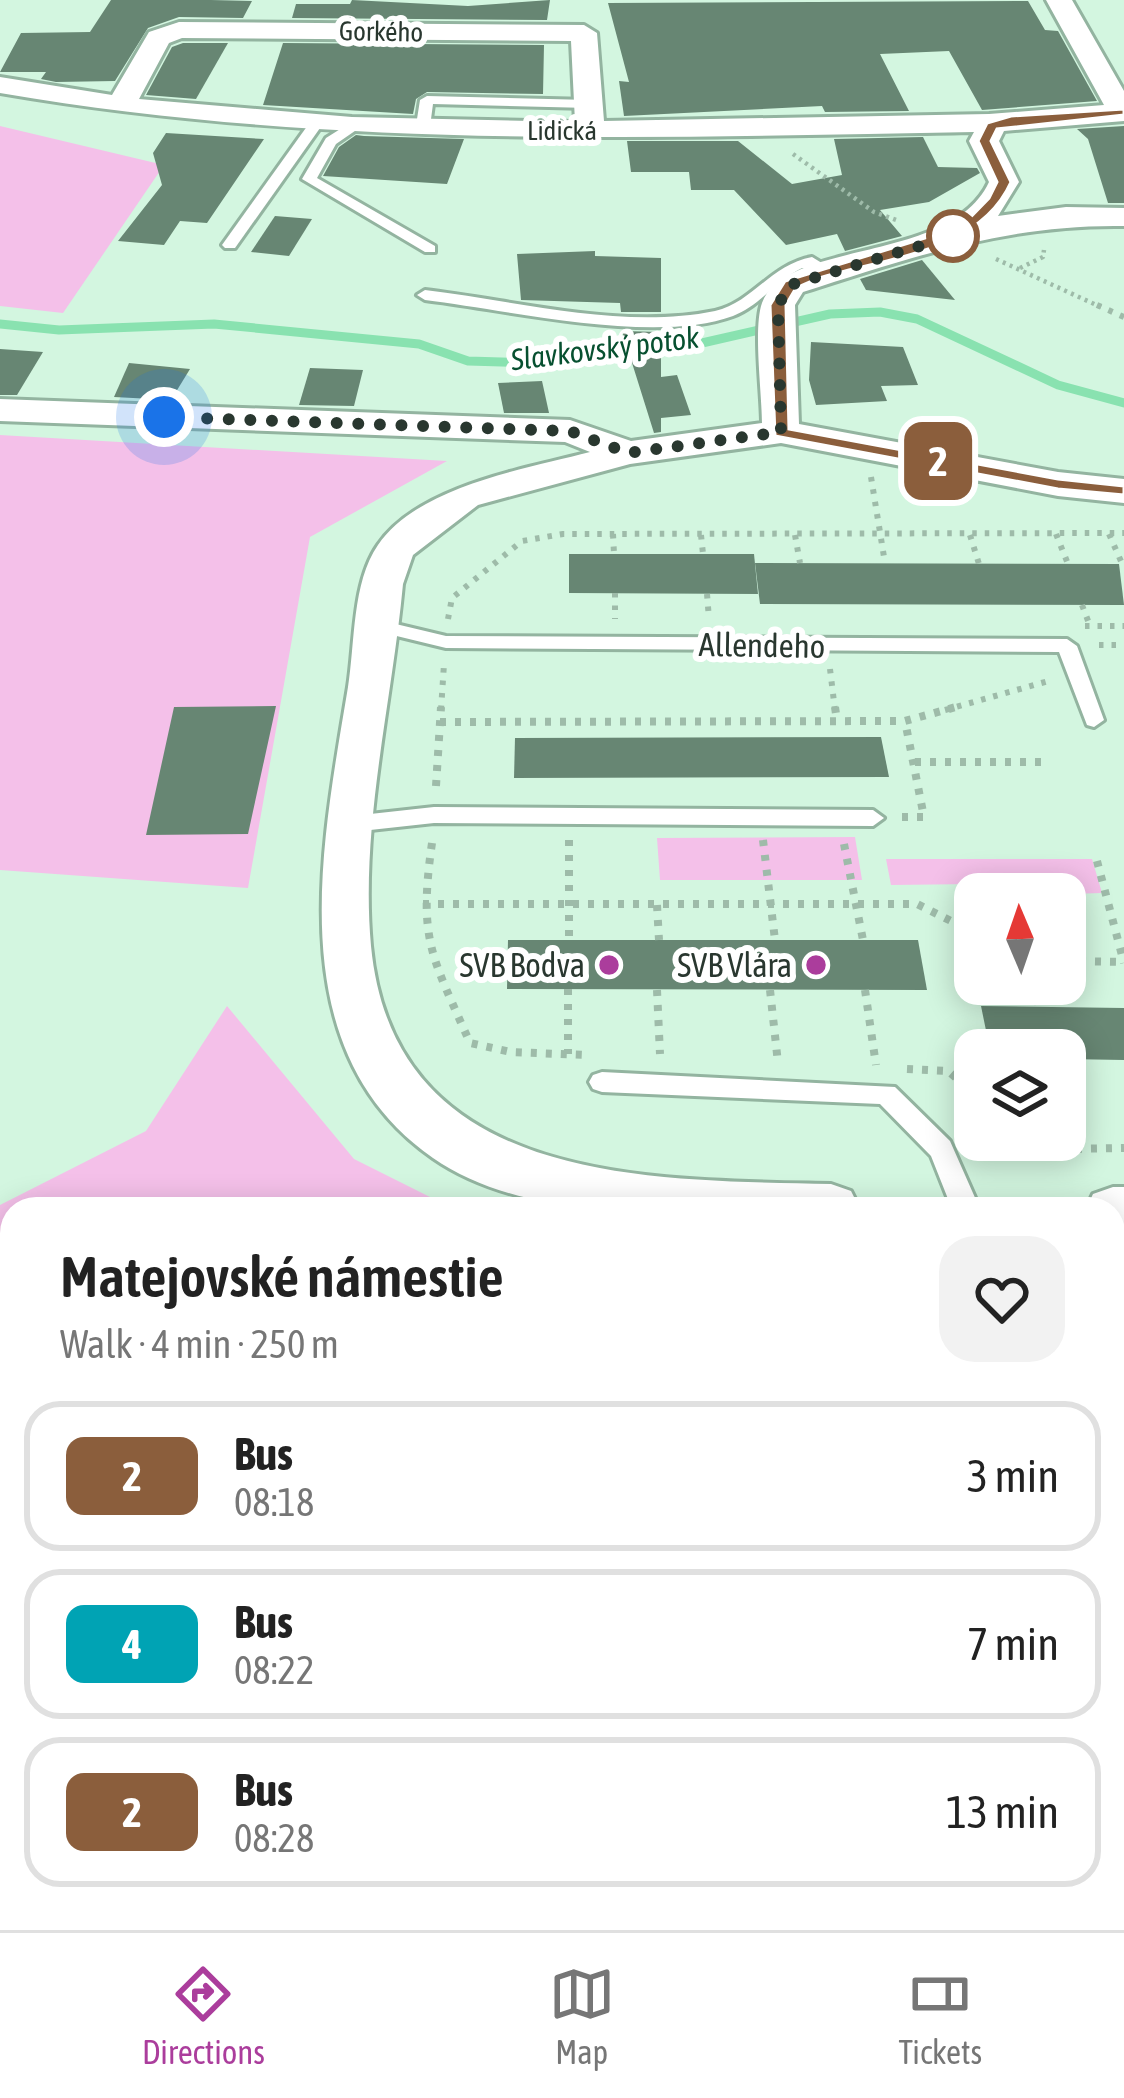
<!DOCTYPE html>
<html lang="en">
<head>
<meta charset="utf-8">
<style>
	body { margin:0; font-family:"Asap Condensed",sans-serif; background:#f2f2f2; color:#222; height:100vh; display:flex; flex-direction:column; font-size:45px; white-space:nowrap }
	* { box-sizing:border-box; margin:0 }
	p { font-size:39px; color:#767676 }
	.icon { flex:none; width:66px; height:66px; fill:none; stroke:currentColor; stroke-width:2; stroke-linecap:round; stroke-linejoin:round }
	.map { position:relative; flex:1; overflow:hidden }
	.side { position:absolute; left:0px; top:1197px; width:1125px; height:735px; display:flex; flex-direction:column; background:#fff; border-radius:36px 36px 0 0; box-shadow:0 6px 30px #0003 }
	.side>* { flex:none }
	.badge { padding:0 24px; border-radius:18px; font-size:42px; line-height:78px }
	.needle { width:78px; rotate:358deg }
	.controls { position:absolute; left:954px; top:873px; display:grid; gap:24px }
	.controls a { display:grid; place-items:center; width:132px; height:132px; border-radius:24px; background:#fff; box-shadow:0 6px 30px #0003; font-size:60px }
	.you { position:absolute; width:60px; height:60px; margin:-30px; border:9px solid #fff; border-radius:50%; background:#1a73e8; box-shadow:0 0 0 18px #1a73e833 }
	.map>.badge { position:absolute; translate:-50% -50%; box-shadow:0 0 0 6px #fff }
	.round { display:grid; place-items:center; flex:none; width:126px; height:126px; border-radius:36px; background:#f2f2f2 }
	.head { display:flex; align-items:center; justify-content:space-between; height:204px; padding:0 60px }
	h1 { font-size:57px; font-weight:600; line-height:90px }
	ul { padding:0; list-style:none }
	li { display:flex; align-items:center; gap:36px; height:150px; margin:0 24px 18px; padding:0 36px; border:6px solid #e0e0e0; border-radius:36px }
	li div { flex:1 }
	li b { display:block; font-size:45px }
	li em { font-style:normal }
	li .badge { min-width:132px; font-weight:700; text-align:center }
	.menu { display:flex; justify-content:space-around; align-items:center; height:168px; border-top:3px solid #e0e0e0; background:#fff; font-size:33px; color:#767676 }
	.menu a { display:grid; justify-items:center; gap:6px }
	.menu .selected { color:#ab3d9c }
	.map>svg:first-child { display:block }
	.built { fill:#c2edd2 }
	.green { fill:#f4c0e9 }
	.lines { fill:none; stroke-linecap:round; stroke-linejoin:round }
	.stream { stroke:#89e2b0; stroke-width:9 }
	.building { fill:#678673 }
	.lane-casing { stroke:#93b4a0; stroke-width:6 }
	.street-casing { stroke:#93b4a0; stroke-width:6 }
	.path-far2 { stroke:#9ebba9; stroke-width:4.5; stroke-dasharray:3 4.5; stroke-linecap:butt }
	.path-far1 { stroke:#9ebba9; stroke-width:6; stroke-dasharray:4.5 8; stroke-linecap:butt }
	.path { stroke:#9ebba9; stroke-width:8; stroke-dasharray:6 9; stroke-linecap:butt }
	.lane { fill:#fff; fill-rule:evenodd }
	.street { fill:#fff; fill-rule:evenodd }
	.line { fill:#8b5e3c; stroke:#fff; stroke-width:3 }
	.walk { stroke:#29372f; stroke-width:12; stroke-dasharray:0 21.6 }
	.stop-dot { fill:#fff; stroke:#8b5e3c; stroke-width:6 }
	.poi-dot { fill:#ab3d9c; stroke:#fff; stroke-width:4.5 }
	.labels { text-anchor:middle; stroke-width:12; stroke-linejoin:round; paint-order:stroke }
	.far-street-label { font-size:27px; fill:#29372f; stroke:#fff }
	.far-water-label { font-size:30px; font-style:italic; fill:#075030; stroke:#fff }
	.street-label { font-size:33px; fill:#29372f; stroke:#fff }
	.poi-label { font-size:33px; fill:#29372f; stroke:#fff; text-anchor:end }
</style>
</head>
<body>
<div class="map">
<svg width="1124" height="1930" viewBox="0 0 1124 1930">
	<rect width="100%" height="100%" fill="#d3f6e0"/>
	<path class="built" d="M 0,1527 L 12,1529 L 12,1920 L 1113,1920 L 1113,1597 L 1124,1598 L 1124,1930 L 0,1930 Z"/>
	<g class="green">
		<path d="M 0,126 L 164,165 L 63,313 L 0,306 Z"/>
		<path d="M 0,435 L 447,461 L 310,537 L 248,888 L 0,870 Z"/>
		<path d="M 855,837 L 862,880 L 660,880 L 657,838 Z"/>
		<path d="M 886,859 L 1092,859 L 1102,893 L 1069,894 L 1060,883 L 891,885 Z"/>
		<path d="M 227,1006 L 354,1159 L 454,1209 L 12,1209 L 12,1529 L 0,1527 L 0,1205 L 146,1131 Z"/>
		<path d="M 1113,1240 L 1124,1240 L 1124,1598 L 1113,1597 Z"/>
	</g>
	<g class="lines">
		<path class="stream" d="M 0,324 L 59,330 L 214,324 L 419,344 L 468,361 L 534,363 L 702,343 L 830,314 L 880,312 L 917,319 L 1058,385 L 1124,403"/>
	</g>
	<g class="building">
		<path d="M 111,0 L 211,0 L 252,1 L 243,18 L 179,17 L 148,28 L 115,81 L 56,82 L 41,79 L 46,72 L 0,72 L 21,33 L 90,32 Z"/>
		<path d="M 352,0 L 468,6 L 550,0 L 547,20 L 292,18 L 296,4 L 350,4 Z"/>
		<path d="M 1028,1 L 1045,30 L 1058,31 L 1097,101 L 982,110 L 949,51 L 880,54 L 909,111 L 825,112 L 822,106 L 624,116 L 619,81 L 629,82 L 608,3 Z"/>
		<path d="M 183,43 L 228,43 L 196,99 L 146,95 L 172,47 Z"/>
		<path d="M 283,43 L 544,45 L 543,94 L 427,92 L 416,99 L 413,114 L 263,105 Z"/>
		<path d="M 1124,126 L 1124,203 L 1108,203 L 1088,139 L 1077,129 Z"/>
		<path d="M 166,133 L 264,139 L 207,223 L 180,221 L 164,245 L 118,241 L 162,185 L 153,153 Z"/>
		<path d="M 356,135 L 364,136 L 464,139 L 447,184 L 323,176 L 339,147 Z"/>
		<path d="M 923,137 L 938,167 L 977,168 L 980,173 L 929,202 L 880,210 L 902,236 L 845,251 L 837,234 L 786,245 L 734,190 L 691,190 L 689,172 L 631,172 L 627,141 L 738,141 L 792,184 L 842,175 L 834,139 Z"/>
		<path d="M 275,216 L 312,219 L 289,256 L 251,252 Z"/>
		<path d="M 595,251 L 595,256 L 661,258 L 661,312 L 621,312 L 620,303 L 521,300 L 517,254 Z"/>
		<path d="M 922,260 L 955,300 L 866,290 L 860,279 Z"/>
		<path d="M 622,331 L 661,332 L 661,377 L 677,375 L 691,415 L 661,418 L 661,432 L 654,433 Z"/>
		<path d="M 811,342 L 903,347 L 918,385 L 881,386 L 887,401 L 816,405 L 809,380 Z"/>
		<path d="M 0,349 L 43,352 L 17,395 L 0,395 Z"/>
		<path d="M 129,363 L 190,369 L 171,400 L 114,397 Z"/>
		<path d="M 310,368 L 363,370 L 354,406 L 299,405 Z"/>
		<path d="M 542,381 L 549,413 L 504,413 L 498,383 Z"/>
		<path d="M 569,554 L 754,554 L 758,594 L 569,593 Z"/>
		<path d="M 755,563 L 1119,564 L 1124,605 L 760,604 Z"/>
		<path d="M 276,706 L 248,834 L 146,835 L 174,707 Z"/>
		<path d="M 881,737 L 889,777 L 514,778 L 515,738 Z"/>
		<path d="M 508,940 L 918,940 L 927,990 L 507,989 Z"/>
		<path d="M 981,1006 L 1124,1008 L 1124,1060 L 1065,1059 L 1065,1050 L 990,1050 Z"/>
	</g>
	<g class="lines">
		<g class="lane-casing">
			<g id="lane">
				<path d="M 427,96 L 589,100 L 596,104 L 589,108 L 433,104 L 431,119 L 424,123 L 417,119 L 420,100 Z"/>
				<path d="M 313,118 L 325,121 L 235,248 L 225,248 L 222,245 Z"/>
				<path d="M 353,121 L 365,124 L 336,144 L 317,178 L 435,246 L 435,252 L 425,252 L 302,179 L 326,138 Z"/>
				<path d="M 812,257 L 830,268 L 830,274 L 802,268 C 776,280 760,306 733,316 C 654,345 509,310 425,300 L 417,295 L 425,290 C 518,301 622,330 715,311 C 752,303 770,265 812,257 Z"/>
				<path d="M 379,620 L 446,636 L 1067,639 L 1077,646 L 1104,720 L 1094,727 L 1087,725 L 1059,652 L 446,648 L 372,630 L 372,622 Z"/>
				<path d="M 434,807 L 873,810 L 884,818 L 873,826 L 434,823 L 352,832 L 341,824 L 352,816 Z"/>
				<path d="M 602,1072 L 895,1087 L 950,1141 L 980,1209 L 952,1209 L 931,1156 L 880,1104 L 602,1092 L 593,1089 L 589,1082 L 593,1075 Z"/>
			</g>
		</g>
		<g class="street-casing">
			<g id="street">
				<path d="M 1046,0 L 1072,0 L 1124,91 L 1124,121 L 1004,131 L 999,141 L 1019,182 L 998,216 L 1066,207 L 1124,208 L 1124,226 C 1007,224 913,257 803,292 L 795,305 L 799,424 L 1058,472 L 1124,479 L 1124,503 L 1058,496 L 781,443 L 630,464 L 478,505 L 413,555 L 403,584 C 392,703 360,826 371,946 C 394,1185 646,1180 831,1184 L 851,1191 L 860,1209 C 731,1209 542,1234 433,1158 C 278,1050 322,845 348,687 C 355,644 352,582 378,545 C 418,486 525,469 590,452 L 565,442 L 0,421 L 0,399 L 570,420 L 631,441 L 762,423 C 762,394 753,328 762,303 C 786,239 951,264 989,182 L 969,141 L 974,132 C 647,138 325,149 0,93 L 0,77 L 112,95 L 149,32 L 179,22 L 584,25 L 597,33 L 604,121 L 989,114 L 1104,105 ZM 182,38 L 571,41 L 575,122 L 352,117 L 139,99 L 169,43 Z"/>
				<path d="M 1113,1187 L 1124,1187 L 1124,1237 L 1113,1237 L 1113,1209 L 1086,1209 L 1093,1194 Z"/>
			</g>
		</g>
		<g class="path-far2">
			<path d="M 793,154 L 874,212 L 896,220"/>
			<path d="M 996,259 L 1103,308"/>
			<path d="M 1020,268 L 1043,257 L 1044,250"/>
		</g>
		<g class="path-far1">
			<path d="M 1097,305 L 1124,317"/>
			<path d="M 871,477 L 885,563"/>
			<path d="M 613,534 L 614,554"/>
			<path d="M 1056,534 L 1068,564"/>
			<path d="M 1109,534 L 1124,568"/>
			<path d="M 701,535 L 703,554"/>
			<path d="M 795,535 L 800,563"/>
			<path d="M 970,535 L 979,564"/>
			<path d="M 615,593 L 615,619"/>
			<path d="M 707,594 L 709,619"/>
			<path d="M 1082,605 L 1090,626"/>
			<path d="M 448,619 L 452,598 L 522,541 L 563,534 L 1124,533"/>
			<path d="M 1085,626 L 1124,626"/>
			<path d="M 1099,645 L 1124,645"/>
			<path d="M 830,669 L 835,710"/>
			<path d="M 441,710 L 444,664"/>
			<path d="M 945,710 L 1052,680"/>
		</g>
		<g class="path">
			<path d="M 835,707 L 837,721"/>
			<path d="M 440,722 L 905,721"/>
			<path d="M 915,762 L 1049,762"/>
			<path d="M 436,786 L 441,707"/>
			<path d="M 902,817 L 924,817 L 905,721 L 956,707"/>
			<path d="M 569,840 L 569,940"/>
			<path d="M 763,840 L 775,940"/>
			<path d="M 432,843 C 418,941 432,956 470,1043 L 511,1052 L 586,1055"/>
			<path d="M 844,844 L 863,940"/>
			<path d="M 1097,861 L 1124,963"/>
			<path d="M 423,904 L 917,904 L 975,933"/>
			<path d="M 657,905 L 659,940"/>
			<path d="M 1065,961 L 1124,962"/>
			<path d="M 1034,984 L 1039,1006"/>
			<path d="M 568,989 L 568,1054"/>
			<path d="M 657,990 L 660,1054"/>
			<path d="M 770,990 L 778,1063"/>
			<path d="M 865,990 L 876,1065"/>
			<path d="M 907,1069 L 948,1071 L 975,1094"/>
			<path d="M 1065,1126 L 1070,1148"/>
			<path d="M 1032,1140 L 1071,1149 L 1124,1148"/>
		</g>
		<use href="#lane" class="lane"/>
		<use href="#street" class="street"/>
	</g>
	<path class="line" d="M 1124,109 L 1124,115 L 997,129 L 991,141 L 1011,182 C 980,252 886,258 819,278 L 796,288 L 786,305 L 789,429 L 1058,479 L 1124,486 L 1124,495 L 1058,489 L 775,436 L 770,305 L 785,281 L 961,227 L 989,198 L 997,182 L 978,141 L 987,123 L 1011,116 Z"/>
	<g class="lines">
		<path class="walk" d="M 164,417 L 570,431 L 628,453 L 781,432 L 778,305 L 790,285 L 953,236"/>
	</g>
	<circle class="stop-dot" cx="953" cy="236" r="24"/>
	<g class="poi-dot">
		<circle cx="609" cy="965" r="12"/>
		<circle cx="816" cy="965" r="12"/>
	</g>
	<g class="labels">
		<g class="far-street-label">
			<text transform="translate(381 32) rotate(1)" y="9">Gorkého</text>
			<text x="562" y="140">Lidická</text>
		</g>
		<g class="far-water-label">
			<text transform="translate(605 349) rotate(-7)" y="10">Slavkovský potok</text>
		</g>
		<g class="street-label">
			<text transform="translate(762 645) rotate(1)" y="12">Allendeho</text>
		</g>
		<g class="poi-label">
			<text x="585" y="977">SVB Bodva</text>
			<text x="792" y="977">SVB Vlára</text>
		</g>
	</g>
</svg>
<div class="controls">
<a><svg class="needle" viewBox="-14 -14 28 28"><path d="M0-13l5 13h-10z" fill="#e53935"/><path d="M0 13l5-13h-10z" fill="#767676"/></svg></a>
<a><svg class="icon" aria-label="layers" viewBox="0 0 24 24"><path d="M12 4l9 5-9 5-9-5zM3 14l9 5 9-5"/></svg></a>
</div>
<div class="you" style="left:164px;top:417px"></div>
<b class="badge" style="left:938px;top:461px;background:#8b5e3c;color:#fff">2</b>
<section class="side">
<div class="head"><div><h1>Matejovské námestie</h1><p>Walk · 4 min · 250 m</p></div><a class="round"><svg class="icon" aria-label="heart" viewBox="0 0 24 24"><path d="M12 20l-8-8c-3-5 5-10 8-4 3-6 11-1 8 4z"/></svg></a></div>
<ul>
<li><span class="badge" style="background:#8b5e3c;color:#fff">2</span><div><b>Bus</b><p>08:18</p></div><em>3 min</em></li>
<li><span class="badge" style="background:#00a3b4;color:#fff">4</span><div><b>Bus</b><p>08:22</p></div><em>7 min</em></li>
<li><span class="badge" style="background:#8b5e3c;color:#fff">2</span><div><b>Bus</b><p>08:28</p></div><em>13 min</em></li>
</ul>
</section>
</div>
<nav class="menu">
<a class="selected"><svg class="icon" aria-label="directions" viewBox="0 0 24 24"><path d="M12 3l9 9-9 9-9-9zM9 14v-3h6M13 9l2 2-2 2"/></svg>Directions</a>
<a><svg class="icon" aria-label="map" viewBox="0 0 24 24"><path d="M3 6l6-2 6 2 6-2v14l-6 2-6-2-6 2zM9 4v14M15 6v14"/></svg>Map</a>
<a><svg class="icon" aria-label="tickets" viewBox="0 0 24 24"><path d="M3 7h18v10H3zM15 7v10"/></svg>Tickets</a>
</nav>
</body>
</html>
